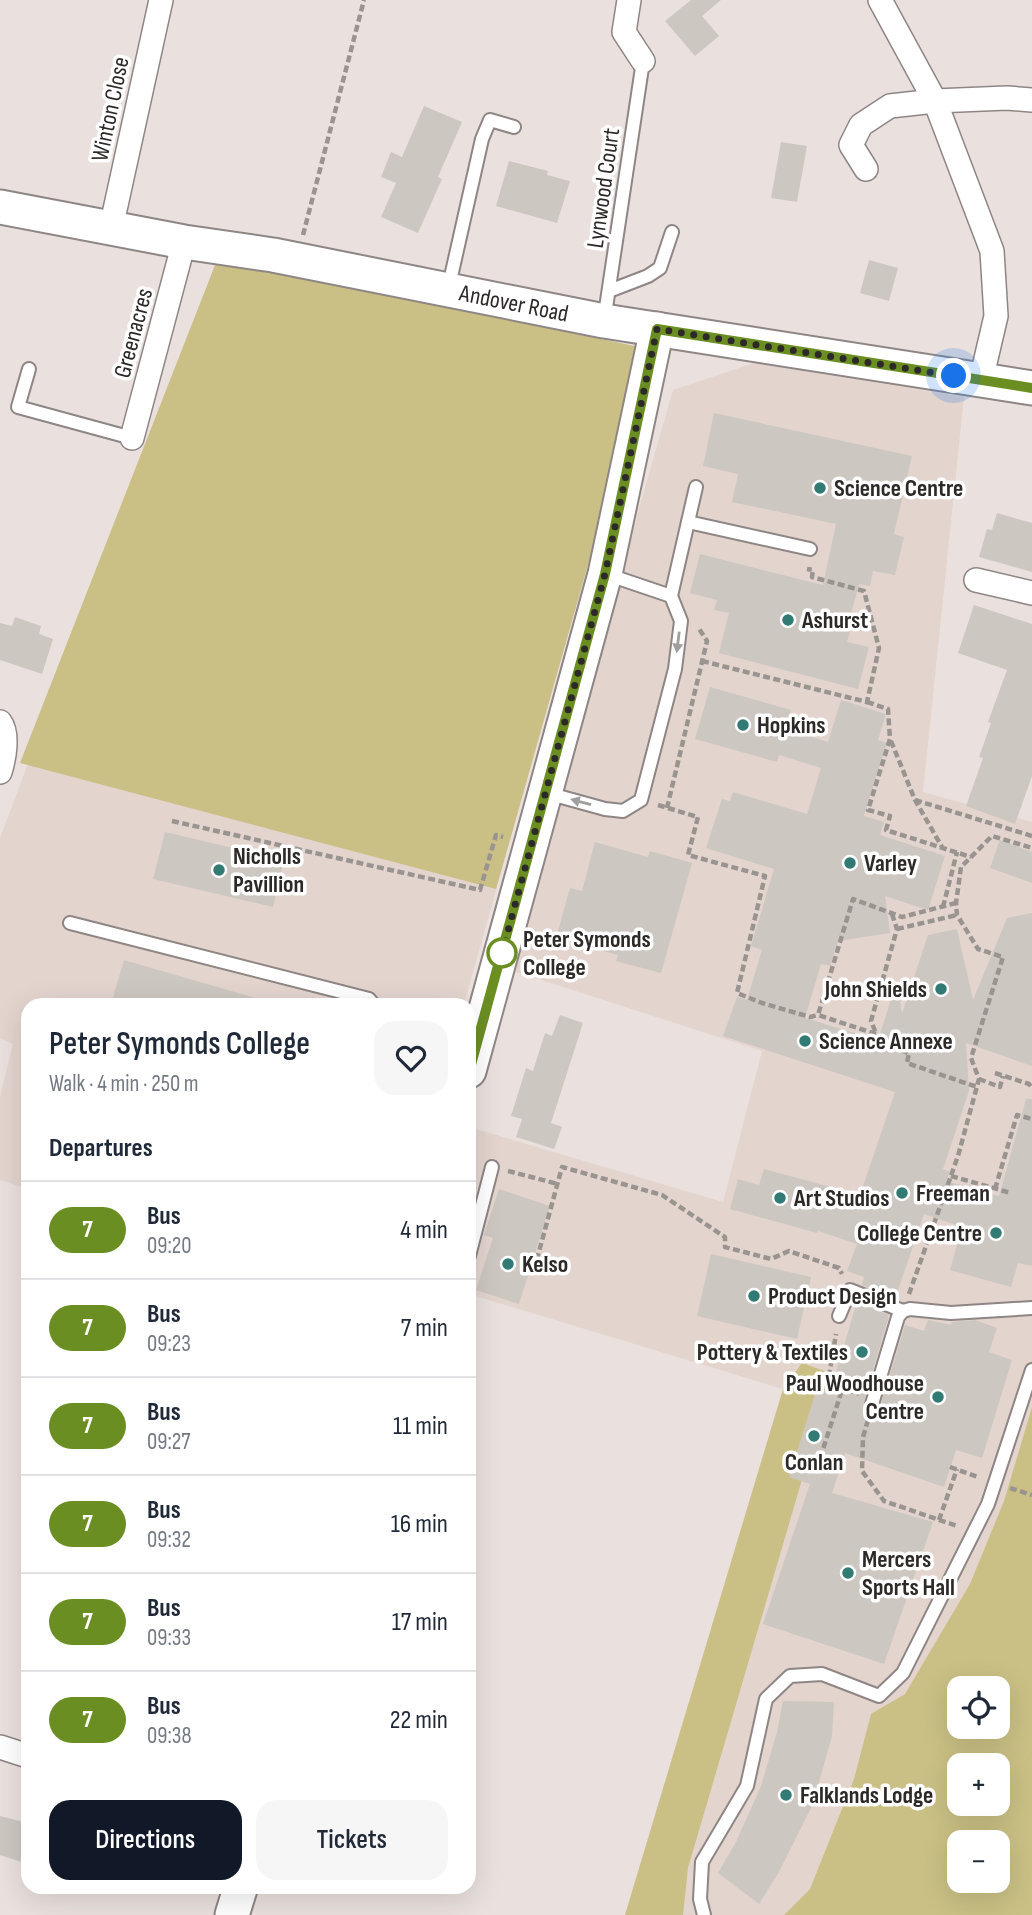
<!DOCTYPE html>
<html lang="en">
<head>
<meta charset="utf-8">
<style>
	body { margin:0; font-family:"Sofia Sans Condensed",sans-serif; background:#f6f6f7; color:#1f2937; height:100vh; display:flex; flex-direction:column; font-size:26px; white-space:nowrap }
	* { box-sizing:border-box; margin:0 }
	p { font-size:23px; color:#747a83 }
	.icon { flex:none; width:38px; height:38px; fill:none; stroke:currentColor; stroke-width:2; stroke-linecap:round; stroke-linejoin:round }
	.map { position:relative; flex:1; overflow:hidden }
	.panel { position:absolute; left:21px; top:998px; width:455px; height:896px; display:flex; flex-direction:column; background:#fff; border-radius:21px; box-shadow:0 7px 28px #0002 }
	.panel>* { flex:none }
	.badge { padding:0 14px; border-radius:23px; font-size:24px; line-height:46px }
	.fabs { position:absolute; left:947px; top:1676px; display:grid; gap:14px }
	.fabs a { display:grid; place-items:center; width:63px; height:63px; border-radius:14px; background:#fff; box-shadow:0 7px 28px #0002; font-size:35px }
	.you { position:absolute; width:35px; height:35px; margin:-18px; border:5px solid #fff; border-radius:50%; background:#1a73e8; box-shadow:0 0 0 10px #1a73e833 }
	.map>.badge { position:absolute; translate:-50% -50%; box-shadow:0 0 0 4px #fff }
	h2 { padding:0 28px; font-size:26px; line-height:63px }
	.round { display:grid; place-items:center; flex:none; width:74px; height:74px; border-radius:21px; background:#f6f6f7 }
	.summary { display:flex; align-items:center; justify-content:space-between; height:119px; padding:0 28px }
	h1 { font-size:33px; font-weight:600; line-height:52px }
	.primary-button { display:flex; gap:14px; margin-top:auto; padding:14px 28px }
	.primary-button a { flex:1; height:80px; border-radius:21px; background:#111827; color:#fff; font-size:28px; font-weight:600; line-height:80px; text-align:center }
	.primary-button a+a { background:#f6f6f7; color:#1f2937 }
	ul { padding:0; list-style:none }
	li { display:flex; align-items:center; gap:21px; height:98px; padding:0 28px; border-top:2px solid #e0e1e3 }
	li div { flex:1 }
	li b { display:block; font-size:26px }
	li em { font-style:normal }
	li .badge { min-width:77px; font-weight:700; text-align:center }
	.map>svg:first-child { display:block }
	.built { fill:#e3d4ce; fill-rule:evenodd }
	.green { fill:#cac085; fill-rule:evenodd }
	.building { fill:#cdc7c1 }
	.lines { fill:none; stroke-linecap:round; stroke-linejoin:round }
	.service-casing { stroke:#8e8684; stroke-width:16 }
	.minor-casing { stroke:#8e8684; stroke-width:26 }
	.secondary-casing { stroke:#8e8684; stroke-width:37 }
	.path { stroke:#9a9491; stroke-width:4.5; stroke-dasharray:7 3.5; stroke-linecap:butt }
	.service { stroke:#fff; stroke-width:12 }
	.minor { stroke:#fff; stroke-width:23 }
	.secondary { stroke:#fff; stroke-width:33 }
	.oneway { fill:#a09f9e }
	.line-casing { stroke:#fff; stroke-width:16 }
	.line { stroke:#6b8e23; stroke-width:10 }
	.walk { stroke:#2c2928; stroke-width:7; stroke-dasharray:0 12.6 }
	.poi-dot { fill:#327a74; stroke:#fff; stroke-width:2.5 }
	.stop-dot { fill:#fff; stroke:#6b8e23; stroke-width:3.5 }
	.labels { text-anchor:middle; stroke-width:7; stroke-linejoin:round; paint-order:stroke }
	.street-label { font-size:24px; fill:#2c2928; stroke:#fff }
	.poi-label { font-size:24px; font-weight:bold; fill:#2c2928; stroke:#fff; text-anchor:start }
	.stop-label { font-size:24px; font-weight:bold; fill:#2c2928; stroke:#fff; text-anchor:start }
</style>
</head>
<body>
<div class="map">
<svg width="1032" height="1915" viewBox="0 0 1032 1915">
	<rect width="100%" height="100%" fill="#eae1de"/>
	<g class="built">
		<path d="M 217,260 L 649,349 L 464,1004 L 28,1004 L 28,1189 L 0,1180 L 0,1096 L 13,1044 L 0,1038 L 0,838 Z"/>
		<path d="M 754,363 L 964,397 L 923,792 L 1032,822 L 1032,1915 L 625,1915 L 783,1389 L 469,1294 L 469,1127 L 723,1202 L 762,1051 L 507,969 L 673,390 ZM 959,1689 L 998,1689 L 998,1727 L 959,1727 ZM 959,1766 L 998,1766 L 998,1804 L 959,1804 ZM 959,1843 L 998,1843 L 998,1881 L 959,1881 Z"/>
	</g>
	<g class="green">
		<path d="M 217,260 L 649,349 L 496,889 L 20,763 Z"/>
		<path d="M 802,1363 L 833,1374 L 688,1868 L 683,1915 L 625,1915 L 783,1389 Z"/>
		<path d="M 1032,1407 L 1032,1915 L 784,1915 L 810,1889 L 854,1779 L 871,1714 L 905,1694 L 970,1584 L 1004,1501 ZM 959,1689 L 998,1689 L 998,1727 L 959,1727 ZM 959,1766 L 998,1766 L 998,1804 L 959,1804 ZM 959,1843 L 998,1843 L 998,1881 L 959,1881 Z"/>
	</g>
	<g class="building">
		<path d="M 691,0 L 721,0 L 702,16 L 719,36 L 695,56 L 665,21 Z"/>
		<path d="M 424,106 L 462,122 L 438,177 L 442,179 L 418,233 L 381,217 L 396,183 L 381,177 L 391,152 L 402,157 Z"/>
		<path d="M 781,142 L 807,146 L 797,202 L 771,198 Z"/>
		<path d="M 509,161 L 548,171 L 547,175 L 570,181 L 557,223 L 496,206 Z"/>
		<path d="M 869,260 L 898,268 L 889,301 L 860,293 Z"/>
		<path d="M 714,413 L 912,456 L 894,534 L 904,537 L 895,575 L 873,571 L 870,586 L 859,584 L 847,628 L 851,628 L 847,642 L 869,647 L 858,689 L 719,653 L 729,613 L 714,610 L 717,600 L 690,593 L 700,554 L 823,585 L 836,524 L 732,502 L 738,474 L 703,466 Z"/>
		<path d="M 997,513 L 1032,523 L 1032,572 L 979,557 L 987,529 L 992,530 Z"/>
		<path d="M 974,605 L 1032,624 L 1032,776 L 1015,824 L 966,806 L 983,758 L 979,757 L 991,723 L 988,722 L 1007,670 L 958,653 Z"/>
		<path d="M 15,617 L 41,626 L 39,634 L 53,639 L 42,674 L 0,660 L 0,623 L 12,626 Z"/>
		<path d="M 710,687 L 791,710 L 786,729 L 828,742 L 841,700 L 886,714 L 878,740 L 887,743 L 864,816 L 884,822 L 880,835 L 945,856 L 928,910 L 885,896 L 890,933 L 838,941 L 830,966 L 821,964 L 805,1018 L 878,1040 L 897,981 L 902,1014 L 928,935 L 957,929 L 973,1000 L 1007,918 L 1032,913 L 1032,1066 L 966,1043 L 969,1091 L 943,1169 L 950,1172 L 946,1181 L 999,1196 L 1026,1099 L 1032,1099 L 1032,1266 L 1018,1263 L 1011,1287 L 950,1270 L 962,1227 L 924,1214 L 895,1299 L 862,1285 L 864,1277 L 847,1271 L 857,1244 L 818,1231 L 817,1233 L 730,1209 L 738,1179 L 759,1185 L 764,1169 L 860,1195 L 895,1092 L 723,1036 L 737,997 L 747,1000 L 762,950 L 751,946 L 774,869 L 706,848 L 722,799 L 730,801 L 733,792 L 807,814 L 821,768 L 779,755 L 777,762 L 695,739 Z"/>
		<path d="M 165,832 L 284,860 L 273,907 L 153,879 Z"/>
		<path d="M 1000,840 L 1032,852 L 1032,883 L 990,868 Z"/>
		<path d="M 595,842 L 648,857 L 650,851 L 692,863 L 661,973 L 616,961 L 618,955 L 556,938 L 570,888 L 582,891 Z"/>
		<path d="M 124,960 L 259,999 L 258,1004 L 111,1004 Z"/>
		<path d="M 560,1015 L 583,1023 L 551,1123 L 562,1127 L 554,1149 L 516,1137 L 522,1119 L 511,1116 L 526,1068 L 533,1071 L 545,1033 L 552,1036 Z"/>
		<path d="M 499,1189 L 550,1206 L 519,1304 L 476,1290 L 493,1238 L 484,1235 Z"/>
		<path d="M 711,1254 L 811,1277 L 797,1339 L 697,1316 Z"/>
		<path d="M 857,1302 L 889,1315 L 864,1401 L 864,1407 L 869,1412 L 875,1412 L 880,1407 L 905,1325 L 924,1331 L 928,1320 L 951,1325 L 952,1322 L 975,1320 L 997,1328 L 989,1352 L 1012,1360 L 982,1458 L 956,1450 L 944,1487 L 845,1453 L 832,1493 L 933,1522 L 884,1664 L 763,1624 L 810,1484 L 789,1477 L 817,1388 L 830,1392 Z"/>
		<path d="M 783,1701 L 834,1702 L 832,1736 L 813,1804 L 779,1872 L 759,1904 L 718,1873 L 736,1842 L 761,1786 L 777,1732 Z"/>
		<path d="M 0,1816 L 28,1823 L 28,1864 L 0,1855 Z"/>
	</g>
	<g class="lines">
		<g class="service-casing">
			<g id="service">
				<path d="M 448,290 L 482,139 L 490,120 L 514,127"/>
				<path d="M 609,291 L 648,276 L 660,268 L 672,232"/>
				<path d="M 604,321 L 643,61"/>
				<path d="M 29,369 L 18,407 L 132,438"/>
				<path d="M 688,522 L 810,549"/>
				<path d="M 671,596 L 696,487"/>
				<path d="M 547,793 L 605,809 L 623,811 L 641,800 L 675,669 L 681,621 L 671,596 L 606,574"/>
				<path d="M 70,923 L 369,999 L 373,1004"/>
				<path d="M 469,1256 L 492,1167"/>
				<path d="M 839,1316 L 850,1290 L 903,1311"/>
				<path d="M 872,1404 L 898,1317 L 903,1311 L 910,1309 L 951,1313 L 1032,1308"/>
				<path d="M 704,1915 L 700,1899 L 702,1862 L 747,1786 L 766,1699 L 790,1676 L 822,1674 L 879,1696 L 903,1673 L 988,1504 L 1032,1370"/>
			</g>
		</g>
		<g class="minor-casing">
			<g id="minor">
				<path d="M 629,0 L 624,32 L 643,61"/>
				<path d="M 880,0 L 935,101 L 992,251 L 996,316 L 981,380"/>
				<path d="M 866,169 L 851,145 L 861,125 L 890,106 L 935,101 L 1007,98 L 1032,100"/>
				<path d="M 111,228 L 161,0"/>
				<path d="M 132,438 L 184,242"/>
				<path d="M 976,580 L 1032,593"/>
				<path d="M 0,722 C 9,734 4,759 0,772"/>
				<path d="M 0,1747 L 28,1756"/>
			</g>
		</g>
		<g class="secondary-casing">
			<g id="secondary">
				<path id="s1" d="M 0,207 L 184,242 L 273,255 L 604,321 L 1032,388"/>
				<path d="M 469,1071 L 605,574 L 657,329"/>
				<path d="M 232,1915 L 241,1886"/>
			</g>
		</g>
		<g class="path">
			<path d="M 303,235 L 364,0"/>
			<path d="M 702,661 L 867,702 L 879,648 L 864,591 L 812,577 L 813,570 L 807,569"/>
			<path d="M 867,702 L 888,709 L 890,739 L 868,810 L 890,816 L 886,830 L 971,857"/>
			<path d="M 891,741 L 915,800 L 942,847"/>
			<path d="M 915,800 L 1032,836"/>
			<path d="M 658,805 L 698,817 L 688,855 L 765,876 L 737,993 L 762,1003 L 810,1017 L 818,1015"/>
			<path d="M 667,808 L 707,641 L 698,627"/>
			<path d="M 172,821 L 480,890 L 496,835 L 503,837"/>
			<path d="M 943,907 L 957,852"/>
			<path d="M 892,914 L 897,929 L 871,1021 L 880,1043 L 909,1053 L 907,1063 L 977,1087"/>
			<path d="M 897,929 L 957,915"/>
			<path d="M 876,1034 L 818,1015 L 853,899 L 902,917 L 956,903"/>
			<path d="M 995,1073 L 1029,1084 L 1032,1088"/>
			<path d="M 979,1079 L 1000,1087 L 1003,1076"/>
			<path d="M 508,1171 L 558,1184"/>
			<path d="M 951,1176 L 1011,1193"/>
			<path d="M 995,1189 L 1017,1115 L 1032,1119"/>
			<path d="M 534,1270 L 562,1167 L 662,1195 L 725,1237 L 725,1247 L 771,1259 L 789,1251 L 839,1268 L 842,1274"/>
			<path d="M 909,1294 L 958,1156 L 979,1079 L 971,1058 L 1003,957 L 978,949 L 957,915 L 956,903 L 961,867 L 992,836 L 1032,848"/>
			<path d="M 841,1393 L 842,1388 L 859,1394"/>
			<path d="M 868,1420 L 863,1437 L 862,1471 L 884,1501 L 957,1526"/>
			<path d="M 950,1467 L 978,1477"/>
			<path d="M 817,1468 L 841,1393 L 827,1388 L 836,1334"/>
			<path d="M 1010,1488 L 1032,1495"/>
			<path d="M 939,1520 L 957,1469"/>
		</g>
		<use href="#service" class="service"/>
		<use href="#minor" class="minor"/>
		<use href="#secondary" class="secondary"/>
	</g>
	<defs><path id="oneway-solid" d="M-6-.8H1V-3.2L6.5 0L1 3.2V.8H-6Z" transform="scale(1.75)"/></defs>
	<g class="oneway">
		<use href="#oneway-solid" transform="translate(678 642) rotate(97)"/>
		<use href="#oneway-solid" transform="translate(581 802) rotate(-165)"/>
	</g>
	<g class="lines">
		<g class="line-casing">
			<path id="line" d="M 469,1072 L 605,574 L 657,329 L 1032,388"/>
		</g>
		<use href="#line" class="line"/>
		<path class="walk" d="M 502,953 L 605,574 L 657,329 L 954,376"/>
	</g>
	<g class="poi-dot">
		<circle cx="820" cy="488" r="7"/>
		<circle cx="788" cy="620" r="7"/>
		<circle cx="743" cy="725" r="7"/>
		<circle cx="850" cy="863" r="7"/>
		<circle cx="219" cy="870" r="7"/>
		<circle cx="941" cy="989" r="7"/>
		<circle cx="805" cy="1041" r="7"/>
		<circle cx="902" cy="1193" r="7"/>
		<circle cx="780" cy="1198" r="7"/>
		<circle cx="996" cy="1233" r="7"/>
		<circle cx="508" cy="1264" r="7"/>
		<circle cx="754" cy="1296" r="7"/>
		<circle cx="862" cy="1352" r="7"/>
		<circle cx="938" cy="1397" r="7"/>
		<circle cx="814" cy="1436" r="7"/>
		<circle cx="848" cy="1573" r="7"/>
		<circle cx="786" cy="1795" r="7"/>
	</g>
	<circle class="stop-dot" cx="502" cy="953" r="14"/>
	<g class="labels">
		<g class="street-label">
			<text transform="translate(110 109) rotate(-78)" y="8">Winton Close</text>
			<text transform="translate(603 188) rotate(-82)" y="8">Lynwood Court</text>
			<text dy="8" stroke="none"><textPath href="#s1" startOffset="523">Andover Road</textPath></text>
			<text transform="translate(133 333) rotate(-75)" y="8">Greenacres</text>
		</g>
		<g class="poi-label">
			<text x="834" y="496">Science Centre</text>
			<text x="802" y="628">Ashurst</text>
			<text x="757" y="733">Hopkins</text>
			<text x="233" y="864">Nicholls<tspan x="233" dy="28">Pavillion</tspan></text>
			<text x="864" y="871">Varley</text>
			<text x="927" y="997" text-anchor="end">John Shields</text>
			<text x="819" y="1049">Science Annexe</text>
			<text x="916" y="1201">Freeman</text>
			<text x="794" y="1206">Art Studios</text>
			<text x="982" y="1241" text-anchor="end">College Centre</text>
			<text x="522" y="1272">Kelso</text>
			<text x="768" y="1304">Product Design</text>
			<text x="848" y="1360" text-anchor="end">Pottery &amp; Textiles</text>
			<text x="924" y="1391" text-anchor="end">Paul Woodhouse<tspan x="924" dy="28">Centre</tspan></text>
			<text x="814" y="1470" text-anchor="middle">Conlan</text>
			<text x="862" y="1567">Mercers<tspan x="862" dy="28">Sports Hall</tspan></text>
			<text x="800" y="1803">Falklands Lodge</text>
		</g>
		<g class="stop-label">
			<text x="523" y="947">Peter Symonds<tspan x="523" dy="28">College</tspan></text>
		</g>
	</g>
</svg>
<div class="fabs">
<a><svg class="icon" aria-label="locate" viewBox="0 0 24 24"><circle cx="12" cy="12" r="6"/><path d="M12 2v4M12 18v4M2 12h4M18 12h4"/></svg></a>
<a>+</a>
<a>−</a>
</div>
<div class="you" style="left:954px;top:376px"></div>
<section class="panel">
<div class="summary"><div><h1>Peter Symonds College</h1><p>Walk · 4 min · 250 m</p></div><a class="round"><svg class="icon" aria-label="heart" viewBox="0 0 24 24"><path d="M12 20l-8-8c-3-5 5-10 8-4 3-6 11-1 8 4z"/></svg></a></div>
<h2>Departures</h2>
<ul>
<li><span class="badge" style="background:#6b8e23;color:#fff">7</span><div><b>Bus</b><p>09:20</p></div><em>4 min</em></li>
<li><span class="badge" style="background:#6b8e23;color:#fff">7</span><div><b>Bus</b><p>09:23</p></div><em>7 min</em></li>
<li><span class="badge" style="background:#6b8e23;color:#fff">7</span><div><b>Bus</b><p>09:27</p></div><em>11 min</em></li>
<li><span class="badge" style="background:#6b8e23;color:#fff">7</span><div><b>Bus</b><p>09:32</p></div><em>16 min</em></li>
<li><span class="badge" style="background:#6b8e23;color:#fff">7</span><div><b>Bus</b><p>09:33</p></div><em>17 min</em></li>
<li><span class="badge" style="background:#6b8e23;color:#fff">7</span><div><b>Bus</b><p>09:38</p></div><em>22 min</em></li>
</ul>
<div class="primary-button"><a>Directions</a><a>Tickets</a></div>
</section>
</div>
</body>
</html>
